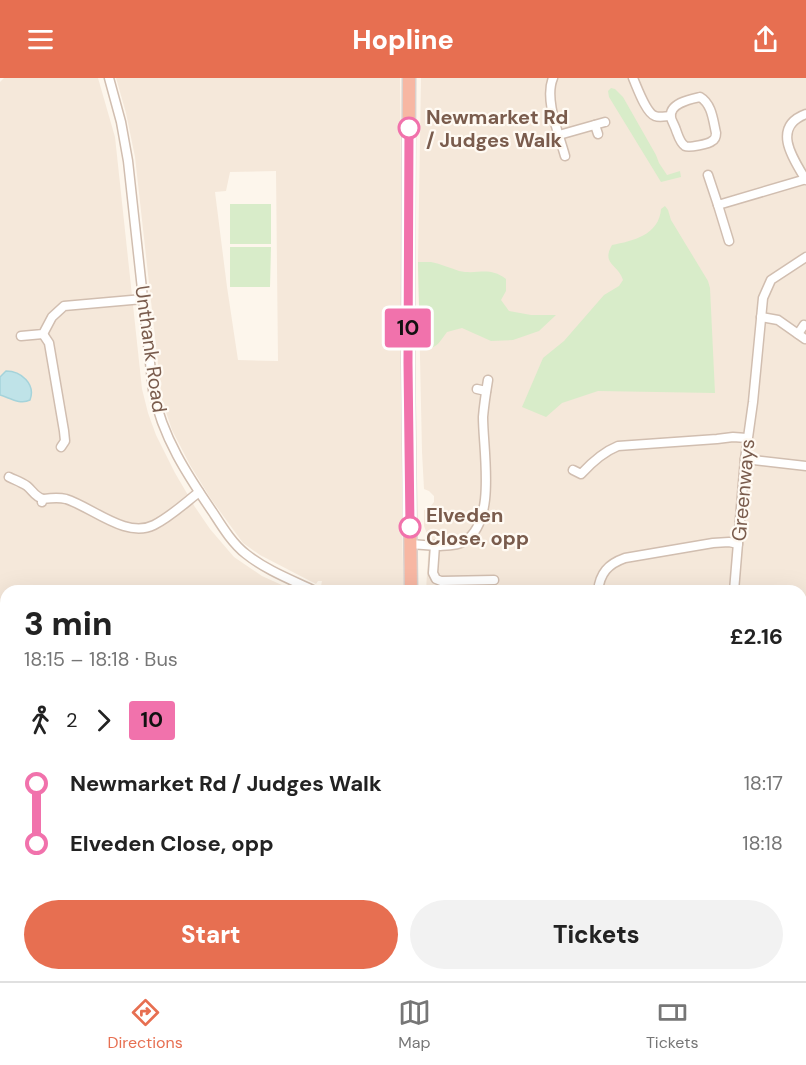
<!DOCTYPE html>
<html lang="en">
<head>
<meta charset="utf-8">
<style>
	body { margin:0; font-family:"DM Sans",sans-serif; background:#f2f2f2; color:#222; height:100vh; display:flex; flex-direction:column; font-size:22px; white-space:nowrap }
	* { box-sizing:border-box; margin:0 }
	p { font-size:20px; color:#767676 }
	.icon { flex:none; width:33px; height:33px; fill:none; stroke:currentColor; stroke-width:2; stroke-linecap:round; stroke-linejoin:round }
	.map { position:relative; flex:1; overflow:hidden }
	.details { position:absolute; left:0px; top:507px; width:807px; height:396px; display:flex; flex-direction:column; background:#fff; border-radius:18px 18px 0 0; box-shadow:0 6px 24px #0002 }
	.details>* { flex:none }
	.badge { padding:0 12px; border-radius:4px; font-size:21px; line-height:39px }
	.map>.badge { position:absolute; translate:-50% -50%; box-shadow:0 0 0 3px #fff }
	.legs { display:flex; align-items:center; gap:9px; height:66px; padding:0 24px; font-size:20px }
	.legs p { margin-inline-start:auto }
	.overview { display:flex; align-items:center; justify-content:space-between; height:102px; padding:0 24px }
	h1 { font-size:33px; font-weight:800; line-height:45px }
	.cta { display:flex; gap:12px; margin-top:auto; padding:12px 24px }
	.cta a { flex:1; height:69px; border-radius:36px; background:#e76f51; color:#fff; font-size:24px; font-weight:800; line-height:69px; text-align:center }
	.cta a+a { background:#f2f2f2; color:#222 }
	ul { padding:0 24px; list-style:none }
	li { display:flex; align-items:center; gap:21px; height:60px; font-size:22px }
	li i { display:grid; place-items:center; width:9px; height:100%; margin:0 8px; background:currentColor }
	li i::after { content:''; width:15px; height:15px; margin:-8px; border:4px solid; border-radius:50%; background:#fff }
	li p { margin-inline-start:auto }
	li:first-child i { background:linear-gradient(#0000 50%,currentColor 0) }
	li:last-child i { background:linear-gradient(currentColor 50%,#0000 0) }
	header { display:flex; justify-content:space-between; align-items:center; height:78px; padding:0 24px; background:#e76f51; color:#fff; font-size:27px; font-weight:800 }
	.tabs { display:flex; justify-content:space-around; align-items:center; height:84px; border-top:2px solid #e0e0e0; background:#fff; font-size:16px; color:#767676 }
	.tabs a { display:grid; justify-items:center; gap:3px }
	.tabs .current { color:#e76f51 }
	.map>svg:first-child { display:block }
	.residential { fill:#f5e8da; fill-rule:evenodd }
	.green { fill:#d8ecc9 }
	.water { fill:#bfe3e8; stroke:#a5d3da; stroke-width:1.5 }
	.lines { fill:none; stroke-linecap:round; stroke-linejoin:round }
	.minor-casing { stroke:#d1beb0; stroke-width:11 }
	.highway-casing { stroke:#dad1cd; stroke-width:15 }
	.minor { stroke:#fff; stroke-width:8 }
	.highway { stroke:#f7b7a3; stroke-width:12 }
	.line-1-casing { stroke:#fff; stroke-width:14 }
	.line-1 { stroke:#f172ac; stroke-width:9 }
	.stop-1-dot { fill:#fff; stroke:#f172ac; stroke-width:3 }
	.labels { text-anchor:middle; stroke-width:4.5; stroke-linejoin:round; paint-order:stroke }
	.stop-label { font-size:20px; font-weight:bold; fill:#7a5c4d; stroke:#fffaf3; text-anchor:start }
	.street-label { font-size:20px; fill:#7a5c4d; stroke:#fffaf3 }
</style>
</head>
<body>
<header><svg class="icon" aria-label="menu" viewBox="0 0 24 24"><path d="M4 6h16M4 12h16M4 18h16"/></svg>Hopline<svg class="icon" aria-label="share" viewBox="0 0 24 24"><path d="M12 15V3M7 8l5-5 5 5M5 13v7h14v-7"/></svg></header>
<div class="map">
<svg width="806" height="903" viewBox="0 0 806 903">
	<rect width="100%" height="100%" fill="#fdf6ec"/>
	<g class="residential">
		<path d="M 4,0 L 98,0 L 115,59 L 142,311 L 148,335 L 156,357 L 175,395 L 195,429 L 210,451 L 234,479 L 262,498 L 295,513 L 6,513 L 6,575 L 0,574 L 0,4 Z"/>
		<path d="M 116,0 L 400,0 L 402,192 L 402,460 L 404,513 L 332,513 L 321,508 L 322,503 L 318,503 L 316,506 L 260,477 L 243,465 L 211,421 L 190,387 L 172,352 L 162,322 L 135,79 L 126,35 ZM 276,93 L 278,283 L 238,282 L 227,209 L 215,114 L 226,113 L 230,94 Z"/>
		<path d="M 421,0 L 806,0 L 806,847 L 801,850 L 801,513 L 426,513 L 429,461 L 424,448 L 424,432 L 430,429 L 434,424 L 434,418 L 429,413 L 424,411 L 422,374 L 418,184 Z"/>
		<path d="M 0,582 L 6,583 L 6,666 L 0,663 Z"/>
		<path d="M 5,676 L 6,676 L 6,784 L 0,780 L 0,677 Z"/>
		<path d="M 0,791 L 6,795 L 6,897 L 179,897 L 180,903 L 0,903 Z"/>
		<path d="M 806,861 L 806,903 L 726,903 L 737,897 L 801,897 L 801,864 Z"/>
		<path d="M 334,897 L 406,897 L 405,903 L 350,903 Z"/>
	</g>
	<g class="green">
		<path d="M 611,10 L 615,11 L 623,19 L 656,77 L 659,85 L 667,97 L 680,93 L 681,99 L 661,104 L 609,19 L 608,13 Z"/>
		<rect x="230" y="126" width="41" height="40"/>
		<path d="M 665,128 L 668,132 L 671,142 L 708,203 L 710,210 L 715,315 L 598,313 L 562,325 L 546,339 L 522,329 L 543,280 L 564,263 L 604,217 L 619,208 L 623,202 C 618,186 601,186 612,167 C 633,163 659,157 661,131 Z"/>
		<path d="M 230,169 L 271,169 L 270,209 L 230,209 Z"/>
		<path d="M 431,184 C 441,186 450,190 459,193 C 478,197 489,188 506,201 L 506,213 L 501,222 L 509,233 L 531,237 L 556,237 L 539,253 L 513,262 L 491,263 L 462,250 L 447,254 C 437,267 437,272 420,269 L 418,184 Z"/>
	</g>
	<path class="water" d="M 6,293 C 21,293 36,306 30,322 C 20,327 10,320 0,317 L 0,299 Z"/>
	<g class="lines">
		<g class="minor-casing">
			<g id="minor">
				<path d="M 109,0 L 121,44 L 128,83 L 153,312 C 162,359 188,398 214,436 C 223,450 233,466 246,476 C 266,492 292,502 315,513"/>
				<path d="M 553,0 C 544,21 559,56 565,78"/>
				<path d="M 633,0 C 637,9 646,35 655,38 C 660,40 666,38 670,38"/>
				<path d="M 700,19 C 712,26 713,42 716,55 C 716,58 716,61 712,63 C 709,66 689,70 685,68 C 680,65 678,57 676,52 C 675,48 671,42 671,39 C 669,25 691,21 700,19 Z"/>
				<path d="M 806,36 C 771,49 793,81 806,102"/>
				<path d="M 595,47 L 598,56"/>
				<path d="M 559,57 L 605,44"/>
				<path d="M 708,97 L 718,127 L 806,101"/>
				<path d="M 718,127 L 729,163"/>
				<path d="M 761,239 L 778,242 L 805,261"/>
				<path d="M 43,256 L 49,265 L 64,353 L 65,363 L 61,369"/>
				<path d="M 798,256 L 804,247"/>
				<path d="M 21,258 L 43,256 L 52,239 L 64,228 L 143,221"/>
				<path d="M 477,311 L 486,313"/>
				<path d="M 745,381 L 806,388"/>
				<path d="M 573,392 L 581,396 C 592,384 603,374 618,368 L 717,361 L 733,359 L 747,360"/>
				<path d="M 9,399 C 15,402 21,404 27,408 C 33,413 35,419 43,421"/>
				<path d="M 42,424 L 43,421 C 51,420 58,419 66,421 C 92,429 126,461 154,447 C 170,439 185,425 199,414"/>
				<path d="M 410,466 C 424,467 453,471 465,463 C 497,442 483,373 483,339 C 484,327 486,314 488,302"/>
				<path d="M 435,467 L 433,495 L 436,501 L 441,503 L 494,502"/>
				<path d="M 598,513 C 600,495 608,486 625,480 L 713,465 L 729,464 L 738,466"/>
				<path d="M 734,513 L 745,381 L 753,324 L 763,220 L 771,202 L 806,179"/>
				<path d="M 0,577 L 6,579"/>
				<path d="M 0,671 L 6,672"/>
				<path d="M 801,761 L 806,758"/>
				<path d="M 0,786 L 6,789"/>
				<path d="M 801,852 L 806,850"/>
				<path d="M 184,897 L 186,903"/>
				<path d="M 294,897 L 323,903"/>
				<path d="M 575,897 L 607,903"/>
				<path d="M 740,897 L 743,903"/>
				<path d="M 221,903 L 258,897"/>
				<path d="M 514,903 L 534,897"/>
				<path d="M 619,903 L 620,897"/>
				<path d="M 691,903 L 708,897"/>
			</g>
		</g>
		<g class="highway-casing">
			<g id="highway">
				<path d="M 409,0 L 408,285 L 411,513"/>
				<path d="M 418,903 L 419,897"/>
				<path d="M 449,903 L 450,897"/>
				<path d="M 460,903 L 461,897"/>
			</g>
		</g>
		<use href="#minor" class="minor"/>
		<use href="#highway" class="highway"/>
	</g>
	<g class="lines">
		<g class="line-1-casing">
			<path id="line-1" d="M 409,50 L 408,285 L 410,449"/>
		</g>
		<use href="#line-1" class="line-1"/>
	</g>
	<g class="stop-1-dot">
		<circle cx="409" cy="50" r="10"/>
		<circle cx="410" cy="449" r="10"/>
	</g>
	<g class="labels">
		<g class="stop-label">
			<text x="426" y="46">Newmarket Rd<tspan x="426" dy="23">/ Judges Walk</tspan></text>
			<text x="426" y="444">Elveden<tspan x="426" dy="23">Close, opp</tspan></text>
		</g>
		<g class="street-label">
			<text transform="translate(151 271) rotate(82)" y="7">Unthank Road</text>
			<text transform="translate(743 412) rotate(-85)" y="7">Greenways</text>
		</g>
	</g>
</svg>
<b class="badge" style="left:408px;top:250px;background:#f172ac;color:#111">10</b>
<section class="details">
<div class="overview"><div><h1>3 min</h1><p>18:15 – 18:18 · Bus</p></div><b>£2.16</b></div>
<div class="legs"><svg class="icon" aria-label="walk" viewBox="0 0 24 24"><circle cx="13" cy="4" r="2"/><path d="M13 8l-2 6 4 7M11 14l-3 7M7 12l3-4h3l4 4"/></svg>2<svg class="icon" aria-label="forward" viewBox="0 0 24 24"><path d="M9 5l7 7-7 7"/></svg><b class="badge" style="background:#f172ac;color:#111">10</b></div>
<ul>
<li><i style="color:#f172ac"></i><b>Newmarket Rd / Judges Walk</b><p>18:17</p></li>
<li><i style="color:#f172ac"></i><b>Elveden Close, opp</b><p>18:18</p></li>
</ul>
<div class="cta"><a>Start</a><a>Tickets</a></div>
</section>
</div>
<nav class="tabs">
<a class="current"><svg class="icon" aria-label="directions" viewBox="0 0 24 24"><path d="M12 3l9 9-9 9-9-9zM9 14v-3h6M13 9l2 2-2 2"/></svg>Directions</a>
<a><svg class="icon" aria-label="map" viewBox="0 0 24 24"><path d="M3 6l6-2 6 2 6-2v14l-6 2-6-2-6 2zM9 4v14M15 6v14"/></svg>Map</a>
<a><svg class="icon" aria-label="tickets" viewBox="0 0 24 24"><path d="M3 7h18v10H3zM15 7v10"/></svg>Tickets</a>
</nav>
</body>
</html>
